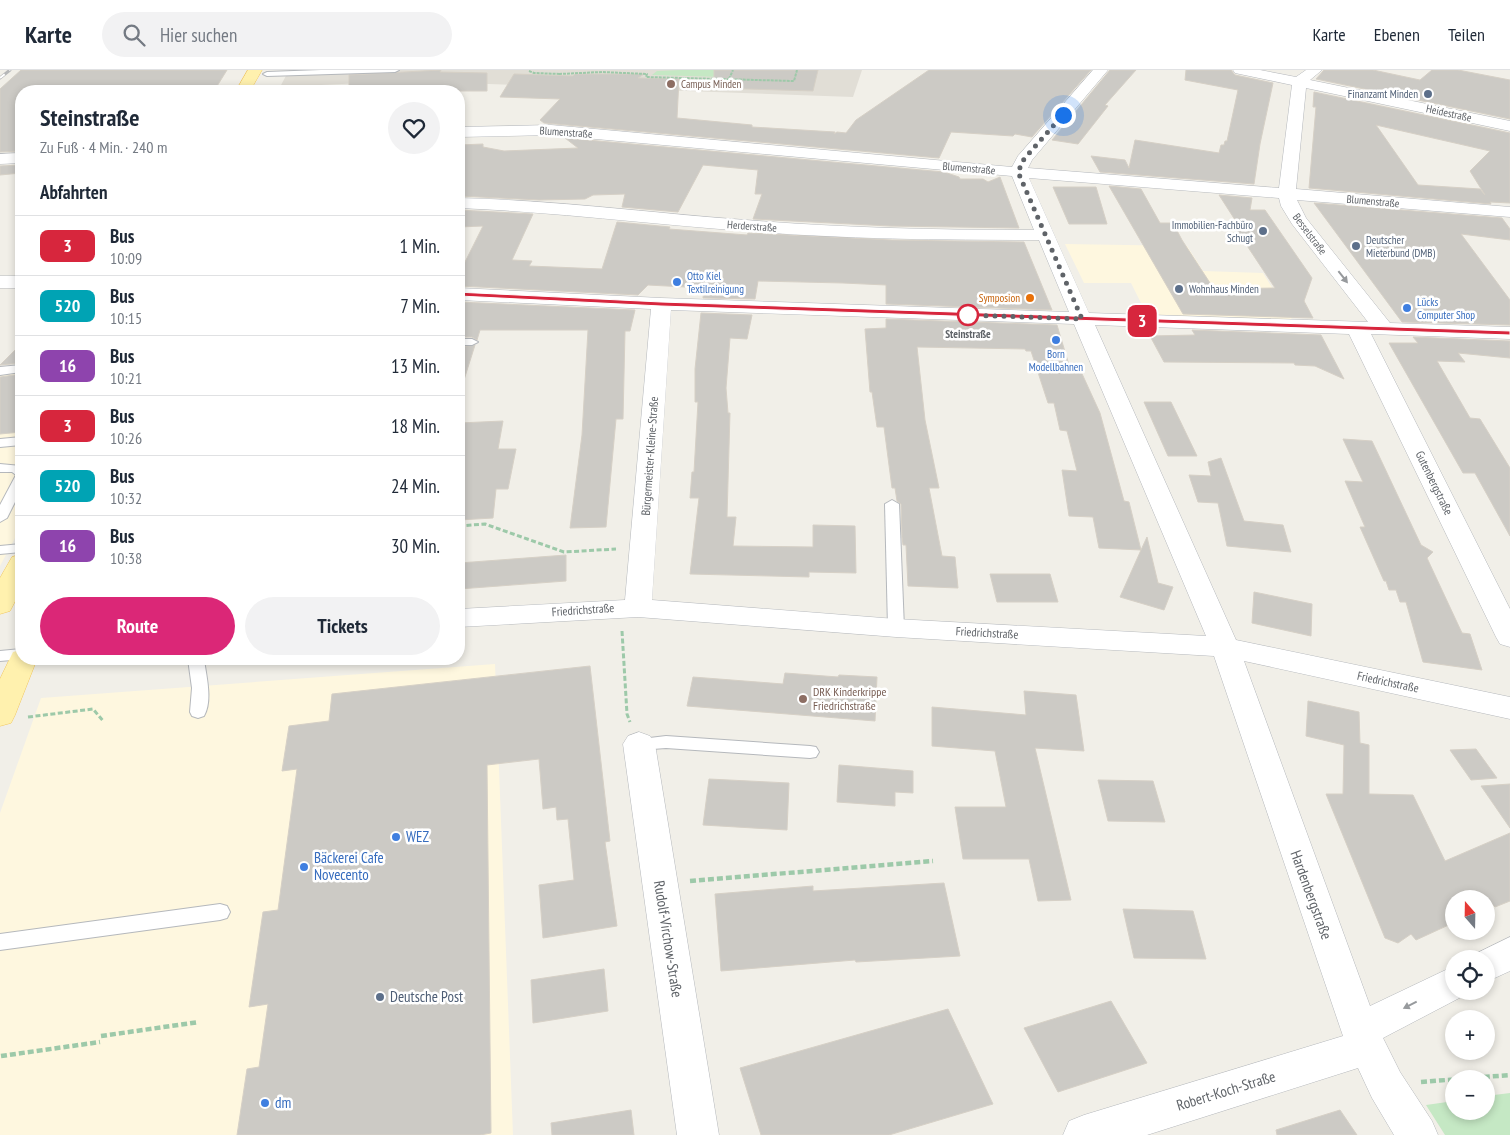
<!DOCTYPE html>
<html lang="de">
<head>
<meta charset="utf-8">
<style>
	body { margin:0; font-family:"PT Sans Narrow",sans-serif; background:#f2f2f3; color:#1f2937; height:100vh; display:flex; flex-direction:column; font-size:19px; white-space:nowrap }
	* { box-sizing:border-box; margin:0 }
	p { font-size:16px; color:#747a83 }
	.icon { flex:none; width:28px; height:28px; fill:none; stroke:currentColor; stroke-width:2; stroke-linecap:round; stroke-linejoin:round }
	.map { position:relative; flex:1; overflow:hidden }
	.panel { position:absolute; left:15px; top:15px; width:450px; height:580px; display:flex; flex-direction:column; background:#fff; border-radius:20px; box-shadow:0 2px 8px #0003 }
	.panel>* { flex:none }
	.badge { padding:0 10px; border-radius:8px; font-size:18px; line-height:32px }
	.needle { width:32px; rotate:340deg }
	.tools { position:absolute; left:1445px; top:820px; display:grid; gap:10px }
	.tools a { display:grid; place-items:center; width:50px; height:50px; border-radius:50%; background:#fff; box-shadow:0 2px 8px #0003; font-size:25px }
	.you { position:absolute; width:25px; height:25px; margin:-12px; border:4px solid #fff; border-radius:50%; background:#1a73e8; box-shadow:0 0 0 8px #1a73e833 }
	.map>.badge { position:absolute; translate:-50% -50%; box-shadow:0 0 0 2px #fff }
	h2 { padding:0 25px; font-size:19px; line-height:45px }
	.round { display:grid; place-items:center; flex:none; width:52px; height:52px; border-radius:26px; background:#f2f2f3 }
	.headline { display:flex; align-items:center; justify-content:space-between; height:85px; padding:0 25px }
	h1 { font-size:24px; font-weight:700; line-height:38px }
	.primary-button { display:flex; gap:10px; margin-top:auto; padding:10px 25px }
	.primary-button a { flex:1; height:58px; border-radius:30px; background:#db2777; color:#fff; font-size:20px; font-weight:700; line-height:58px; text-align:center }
	.primary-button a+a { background:#f2f2f3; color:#1f2937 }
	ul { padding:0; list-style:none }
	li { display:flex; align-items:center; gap:15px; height:60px; padding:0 25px; border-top:1px solid #e0e1e3 }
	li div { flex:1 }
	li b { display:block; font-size:19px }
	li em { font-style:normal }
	li .badge { min-width:55px; font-weight:700; text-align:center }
	header { display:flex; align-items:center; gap:30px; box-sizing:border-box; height:70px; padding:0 25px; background:#fff; border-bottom:1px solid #e0e1e3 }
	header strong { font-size:24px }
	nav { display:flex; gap:28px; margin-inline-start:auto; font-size:18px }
	.search { width:350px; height:45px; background:#f2f2f3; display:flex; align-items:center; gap:12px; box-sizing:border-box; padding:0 18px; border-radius:28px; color:#747a83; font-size:19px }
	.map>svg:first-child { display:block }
	.commercial { fill:#fef7df }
	.education { fill:#e1ded6 }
	.green { fill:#c5e8c4 }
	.building { fill:#cccac5; stroke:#d6d0c6; fill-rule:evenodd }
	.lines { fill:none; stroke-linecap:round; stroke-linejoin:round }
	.service-casing { stroke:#b5b8bc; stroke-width:2 }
	.minor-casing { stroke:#b5b8bc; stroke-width:1 }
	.tertiary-casing { stroke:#b5b8bc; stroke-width:1 }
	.primary-casing { stroke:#f2c75f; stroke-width:1 }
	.path-far2 { stroke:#9dc9a9; stroke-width:2; stroke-dasharray:3 1; stroke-linecap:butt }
	.path-far1 { stroke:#9dc9a9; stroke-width:3; stroke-dasharray:5 2.5; stroke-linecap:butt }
	.path { stroke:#9dc9a9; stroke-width:4.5; stroke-dasharray:6 3; stroke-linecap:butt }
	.service { fill:#fff; fill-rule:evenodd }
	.minor { fill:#fff; fill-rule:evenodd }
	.tertiary { fill:#fff; fill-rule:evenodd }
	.primary { fill:#fff1ae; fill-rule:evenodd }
	.rail-casing { stroke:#b6b7b8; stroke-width:3 }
	.rail { stroke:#fff; stroke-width:2; stroke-dasharray:6; stroke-linecap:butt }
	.oneway { fill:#979a9d }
	.line { fill:#d7263d; stroke:#fff }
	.walk { stroke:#5f6368; stroke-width:5; stroke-dasharray:0 9 }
	.education-dot { fill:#8d6e63; stroke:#fff; stroke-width:2 }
	.service-dot { fill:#5c6f8a; stroke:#fff; stroke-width:2 }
	.shop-dot { fill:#3f7fe0; stroke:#fff; stroke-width:2 }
	.food-dot { fill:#e8710a; stroke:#fff; stroke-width:2 }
	.stop-dot { fill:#fff; stroke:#d7263d; stroke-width:2.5 }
	.labels { text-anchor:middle; stroke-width:5; stroke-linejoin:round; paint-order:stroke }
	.far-education-label { font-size:11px; fill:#785e54; stroke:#fff; text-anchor:start }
	.far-service-label { font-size:11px; fill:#4e5e75; stroke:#fff; text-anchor:end }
	.far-street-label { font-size:11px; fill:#5f6368; stroke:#fff }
	.far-shop-label { font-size:11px; fill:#366cbe; stroke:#fff; text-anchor:start }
	.far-food-label { font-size:11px; fill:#c56008; stroke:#fff; text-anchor:end }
	.far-stop-label { font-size:11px; font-weight:bold; fill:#5f6368; stroke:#fff }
	.street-label { font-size:12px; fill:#5f6368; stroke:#fff }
	.education-label { font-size:12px; fill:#785e54; stroke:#fff; text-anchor:start }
	.near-shop-label { font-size:15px; fill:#366cbe; stroke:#fff; text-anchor:start }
	.near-street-label { font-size:15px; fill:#5f6368; stroke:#fff }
	.near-service-label { font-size:15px; fill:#4e5e75; stroke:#fff; text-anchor:start }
</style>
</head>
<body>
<header>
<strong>Karte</strong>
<div class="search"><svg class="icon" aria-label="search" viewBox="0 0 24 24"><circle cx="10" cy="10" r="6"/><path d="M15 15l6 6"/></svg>Hier suchen</div>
<nav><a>Karte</a><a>Ebenen</a><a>Teilen</a></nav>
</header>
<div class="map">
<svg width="1510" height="1065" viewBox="0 0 1510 1065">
	<rect width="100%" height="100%" fill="#f1efe8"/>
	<g class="commercial">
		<path d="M 1065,174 L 1187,176 L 1203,201 L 1263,203 L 1293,251 L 1148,247 L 1131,213 L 1084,213 Z"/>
		<path d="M 21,297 L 21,457 L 0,496 L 0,298 Z"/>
		<path d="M 495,594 L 513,1065 L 0,1065 L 0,743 L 41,628 Z"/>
	</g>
	<path class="education" d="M 289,0 L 862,0 L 853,27 L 404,11 L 280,17 Z"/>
	<g class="green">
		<path d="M 681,0 L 725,0 L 722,7 L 652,5 L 657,1 Z"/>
		<path d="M 1510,1023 L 1510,1065 L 1445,1065 L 1426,1035 L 1454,1031 L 1454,1041 L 1486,1041 L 1486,1026 Z"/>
	</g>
	<g class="building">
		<path d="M 21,0 L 227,0 L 214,21 L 21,21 L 21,81 L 0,82 L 0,19 Z"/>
		<path d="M 441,0 L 440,2 L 487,3 L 487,21 L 349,21 L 349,5 Z"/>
		<path d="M 714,0 L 818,0 L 813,21 L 714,18 Z"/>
		<path d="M 929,0 L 1091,0 L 1032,67 L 1015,64 L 1013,66 L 951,62 L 939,88 L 544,53 L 540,50 L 560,29 L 500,27 L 514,4 L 573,6 L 575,4 L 644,4 L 638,8 L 679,9 L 677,48 L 752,55 L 752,57 L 835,62 L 834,64 L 837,62 L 846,63 L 856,50 Z"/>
		<path d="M 1110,0 L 1136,0 L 1105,35 L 1108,36 L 1078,74 L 1052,70 Z"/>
		<path d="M 1186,0 L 1231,0 L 1235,5 L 1273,13 L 1260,74 L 1254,114 L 1100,102 L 1091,86 L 1125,90 L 1129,98 L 1135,70 L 1219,83 L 1221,75 L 1224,75 L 1225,71 L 1227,71 L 1238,20 L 1185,10 Z"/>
		<path d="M 1324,0 L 1373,0 L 1420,10 L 1432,0 L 1458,0 L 1510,10 L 1510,49 L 1316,9 Z"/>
		<path d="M 1314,22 L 1510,63 L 1510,133 L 1490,132 L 1491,134 L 1309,118 L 1316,37 L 1313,37 ZM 1376,55 L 1490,81 L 1470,101 L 1485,125 L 1480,119 L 1418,115 Z"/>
		<path d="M 565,68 L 944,102 L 959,107 L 960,109 L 983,109 L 988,112 L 1000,107 L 1019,158 L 890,156 L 753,149 L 762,124 L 755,124 L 758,100 L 703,95 L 678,142 L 622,137 L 625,124 L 593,125 L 585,129 L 539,130 L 459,126 L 459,75 L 483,74 L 483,77 L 504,81 L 578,78 Z"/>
		<path d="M 21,95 L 21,103 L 0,105 L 0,96 Z"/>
		<path d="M 1109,116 L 1141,119 L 1160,153 L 1173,153 L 1182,170 L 1214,219 L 1275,218 L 1232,153 L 1237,153 L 1219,125 L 1252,128 L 1250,140 L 1265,140 L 1312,208 L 1304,231 L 1313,248 L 1183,244 Z"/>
		<path d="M 1053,117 L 1096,117 L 1107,154 L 1069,154 Z"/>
		<path d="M 1314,133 L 1502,148 L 1510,159 L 1510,170 L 1461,164 L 1510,230 L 1510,255 L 1402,252 Z"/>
		<path d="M 459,140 L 533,144 L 512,190 L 532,191 L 529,196 L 602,199 L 617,152 L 670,157 L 669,159 L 747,165 L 748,163 L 892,170 L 1024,172 L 1052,240 L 886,234 L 886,215 L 843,213 L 758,211 L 755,229 L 703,228 L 704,218 L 648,215 L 638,225 L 459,216 L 459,204 L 483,156 L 459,157 Z"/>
		<path d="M 459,232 L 635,240 L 630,261 L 625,261 L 623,349 L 616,349 L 606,457 L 570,458 L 582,365 L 588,260 L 480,260 L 477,270 L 472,267 L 459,267 Z"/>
		<path d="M 701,243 L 752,245 L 747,269 L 730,268 L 726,318 L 728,343 L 730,343 L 727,447 L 736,447 L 733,476 L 813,477 L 813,455 L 855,456 L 856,503 L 809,502 L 809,507 L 690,504 L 699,428 L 690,428 L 692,402 L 694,402 L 698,332 L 695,332 L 695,299 Z"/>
		<path d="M 886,249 L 1057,255 L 1069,295 L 1078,295 L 1100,343 L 1124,431 L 1129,432 L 1141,480 L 1147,467 L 1158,513 L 1173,517 L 1164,540 L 1120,527 L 1141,480 L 1099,478 L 1093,447 L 1069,446 L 1062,400 L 1077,401 L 1067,361 L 1060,360 L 1054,333 L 1048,333 L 1031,281 L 1026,281 L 1025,279 L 917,277 L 925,350 L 939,418 L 929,418 L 942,486 L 955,487 L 958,518 L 908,516 L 906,475 L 903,475 L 902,467 L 901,434 L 897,431 L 895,418 L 892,418 L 884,357 L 877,357 L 872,322 L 870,322 L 865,259 L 886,258 Z"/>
		<path d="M 1192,260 L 1321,265 L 1344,309 L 1315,296 L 1295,295 L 1294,293 L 1164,292 L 1150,266 L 1195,265 Z"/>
		<path d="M 1413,267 L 1510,271 L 1510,288 L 1458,283 L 1465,292 L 1437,291 L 1470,348 L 1480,349 L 1510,398 L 1510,466 L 1475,403 L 1463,403 L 1389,273 L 1418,273 Z"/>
		<path d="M 21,274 L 21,293 L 0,295 Z"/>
		<path d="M 475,275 L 463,313 L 459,313 L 459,277 Z"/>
		<path d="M 21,304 L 21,362 L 0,364 L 0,307 Z"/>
		<path d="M 1144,332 L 1171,332 L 1197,386 L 1168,386 Z"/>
		<path d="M 503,351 L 498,379 L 516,379 L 508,419 L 496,419 L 493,448 L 459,450 L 459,353 Z"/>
		<path d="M 1343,369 L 1372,371 L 1421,475 L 1433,482 L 1427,488 L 1462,563 L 1470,564 L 1482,600 L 1423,592 L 1406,532 L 1400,532 L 1396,520 L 1389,520 L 1386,511 L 1384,511 L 1360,457 L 1365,457 L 1345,411 L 1363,412 Z"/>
		<path d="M 1221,388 L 1244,451 L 1283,455 L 1291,482 L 1227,476 L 1218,433 L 1198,432 L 1189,405 L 1211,406 L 1208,392 Z"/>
		<path d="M 566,485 L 566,511 L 459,519 L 459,493 Z"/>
		<path d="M 990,504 L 1050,504 L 1058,532 L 997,532 Z"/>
		<path d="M 1254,522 L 1312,534 L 1311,566 L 1252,553 Z"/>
		<path d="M 590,596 L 610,771 L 605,772 L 617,856 L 543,868 L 539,815 L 574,810 L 568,749 L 557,750 L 556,737 L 543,739 L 539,689 L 487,695 L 491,1063 L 480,1065 L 237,1065 L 247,999 L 259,997 L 268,934 L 249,937 L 263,842 L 278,840 L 297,699 L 282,701 L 289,656 L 329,651 L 332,624 Z"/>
		<path d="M 785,603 L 838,607 L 839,605 L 877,607 L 875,651 L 687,636 L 693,607 L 783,614 Z"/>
		<path d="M 1024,621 L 1076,625 L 1084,681 L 1035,678 L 1071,830 L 1038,831 L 1029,789 L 963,789 L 955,737 L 1006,737 L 995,681 L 932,676 L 932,637 L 1026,645 Z"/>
		<path d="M 1308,631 L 1359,642 L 1360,673 L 1369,675 L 1369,724 L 1413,725 L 1445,791 L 1510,763 L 1510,831 L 1495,837 L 1490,832 L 1486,834 L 1486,829 L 1454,829 L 1454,848 L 1450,850 L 1453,853 L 1416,870 L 1411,864 L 1398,873 L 1385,868 L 1326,724 L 1343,724 L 1344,675 L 1306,666 Z"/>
		<path d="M 1476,679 L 1497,708 L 1471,710 L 1450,680 Z"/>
		<path d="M 839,695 L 913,701 L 913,723 L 895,722 L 895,736 L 837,732 Z"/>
		<path d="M 709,709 L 789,713 L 787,760 L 703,755 Z"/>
		<path d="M 1098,710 L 1153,711 L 1165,752 L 1108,751 Z"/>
		<path d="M 1510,714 L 1510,758 L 1481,716 Z"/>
		<path d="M 944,813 L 960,886 L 856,892 L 855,890 L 721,901 L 715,824 L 813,816 L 813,821 Z"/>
		<path d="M 1123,839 L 1193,841 L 1206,889 L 1134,888 Z"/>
		<path d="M 604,899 L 608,941 L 533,953 L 531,910 Z"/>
		<path d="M 1111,931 L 1147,993 L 1058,1022 L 1024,958 Z"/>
		<path d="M 948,939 L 993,1034 L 889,1065 L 761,1065 L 740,998 Z"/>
		<path d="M 631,1040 L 634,1065 L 552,1065 L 551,1053 Z"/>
		<path d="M 1340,1040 L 1357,1065 L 1277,1065 L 1276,1060 Z"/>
	</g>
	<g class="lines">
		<g class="service-casing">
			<g id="service">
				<path d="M 321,0 L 399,0 L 395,2 L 267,6 L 263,4 L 267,2 Z"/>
				<path d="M 459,269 L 472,269 L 478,272 L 472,275 L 459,275 Z"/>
				<path d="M 21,295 L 21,302 L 0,305 L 0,297 Z"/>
				<path d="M 21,367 L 21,375 L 0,377 L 0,369 Z"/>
				<path d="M 0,394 L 21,396 L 21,420 L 7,448 L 0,452 L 0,435 L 16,405 L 12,402 L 0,402 Z"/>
				<path d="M 892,430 L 899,434 L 904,558 L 901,562 L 896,563 L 891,562 L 888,558 L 885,434 Z"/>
				<path d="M 21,474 L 21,482 L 0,484 L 0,476 Z"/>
				<path d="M 21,579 L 21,589 L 23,589 L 0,591 L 0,581 Z"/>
				<path d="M 188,589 L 204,589 C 206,606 213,630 204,646 L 198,648 L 192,646 L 190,642 L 192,618 Z"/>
				<path d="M 666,666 L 810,676 L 816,677 L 819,682 L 816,687 L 810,688 L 666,678 L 639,680 L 633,678 L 631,674 L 633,670 Z"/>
				<path d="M 220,834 L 227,836 L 230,842 L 227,848 L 220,850 L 0,880 L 0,864 Z"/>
			</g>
		</g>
		<g class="minor-casing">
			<g id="minor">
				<path d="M 1093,0 L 1108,0 L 1032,90 L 1028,98 L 1279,118 L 1292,15 L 1235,3 L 1233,0 L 1260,0 L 1296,7 L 1306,0 L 1322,0 L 1310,10 L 1510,51 L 1510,61 L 1306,18 L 1296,119 L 1510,137 L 1510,147 L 1297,130 L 1306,148 L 1390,253 L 1510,257 L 1510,269 L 1371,264 L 1510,539 L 1510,577 L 1500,574 L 1496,567 L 1349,264 L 1095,255 L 1236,570 L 1510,627 L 1510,649 L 1244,591 L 1370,936 L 1454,896 L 1454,921 L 1468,921 L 1467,924 L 1383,968 L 1400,1002 L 1432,1051 L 1438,1065 L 1394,1065 L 1372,1028 L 1358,998 L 1147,1065 L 1063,1065 L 1069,1051 L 1084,1045 L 1343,966 L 1214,586 L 896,567 L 638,547 L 459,557 L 459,539 L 625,530 L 651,239 L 459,230 L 459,218 L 661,228 L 1069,242 L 1039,170 C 941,170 843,169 746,161 C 650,154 555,142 459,138 L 459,128 C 555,130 650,143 746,150 C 842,158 938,160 1034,160 L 1012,106 L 551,65 L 459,67 L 459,57 L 551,55 L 1012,97 L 1018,86 ZM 1029,108 L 1279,128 L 1281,136 L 1292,154 L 1368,252 L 1089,243 ZM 671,240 L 1074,254 L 1206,566 L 896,549 L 652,530 Z"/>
				<path d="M 21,83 L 21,93 L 0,94 L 0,84 Z"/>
				<path d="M 639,662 L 650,666 L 655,674 L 719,1065 L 677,1065 L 623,674 L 628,666 Z"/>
				<path d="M 1510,867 L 1510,901 L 1486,912 L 1486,889 L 1471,889 L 1473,885 Z"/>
			</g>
		</g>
		<g class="tertiary-casing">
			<rect id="tertiary" x="0" y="206" width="21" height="12"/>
		</g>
		<g class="primary-casing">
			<g id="primary">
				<path d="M 248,0 L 262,0 L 250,21 L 236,21 Z"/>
				<path d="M 21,485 L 21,520 L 10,541 L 0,544 L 0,508 L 12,487 Z"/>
				<path d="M 21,580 L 21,589 L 37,589 L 15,645 L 11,653 L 0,656 L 0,609 L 13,582 Z"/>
			</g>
		</g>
		<g class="path-far2">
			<path d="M 529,1 L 534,3 L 561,4"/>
			<path d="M 559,4 L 602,2 L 647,4 L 646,7 L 794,11 L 797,0"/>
			<path d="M 729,9 L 733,0"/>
		</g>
		<g class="path-far1">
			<path d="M 459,456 L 485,454 L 564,482 L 616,479"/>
			<path d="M 622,561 L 627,644 L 630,652"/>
			<path d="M 28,647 L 93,639 L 104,652"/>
		</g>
		<g class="path">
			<path d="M 690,811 L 933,791"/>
			<path d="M 101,966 L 199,952"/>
			<path d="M 1,986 L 100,972"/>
			<path d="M 1421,1012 L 1510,1005"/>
		</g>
		<use href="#service" class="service"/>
		<use href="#minor" class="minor"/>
		<use href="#tertiary" class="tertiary"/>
		<use href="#primary" class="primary"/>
		<g class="rail-casing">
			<path id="rail" d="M 0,8 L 10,0"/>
		</g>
		<use href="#rail" class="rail"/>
	</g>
	<defs><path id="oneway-solid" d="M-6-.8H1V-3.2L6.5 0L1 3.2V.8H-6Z" transform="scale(1.25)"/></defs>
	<g class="oneway">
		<use href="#oneway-solid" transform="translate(1343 207) rotate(52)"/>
		<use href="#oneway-solid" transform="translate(1410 935) rotate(153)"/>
	</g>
	<path class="line" d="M 456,222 L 661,232 L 1510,261 L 1510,265 L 661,236 L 459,226 L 456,225 Z"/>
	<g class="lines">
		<path class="walk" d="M 968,245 L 1082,249 L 1018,102 L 1024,89 L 1063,45"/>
	</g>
	<g class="education-dot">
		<circle cx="671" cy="14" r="5"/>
		<circle cx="803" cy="629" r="5"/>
	</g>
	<g class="service-dot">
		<circle cx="1428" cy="24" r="5"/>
		<circle cx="1263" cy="161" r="5"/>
		<circle cx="1356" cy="176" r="5"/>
		<circle cx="1179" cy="219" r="5"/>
		<circle cx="380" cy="927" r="5"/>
	</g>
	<g class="shop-dot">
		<circle cx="677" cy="212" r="5"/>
		<circle cx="1407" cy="238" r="5"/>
		<circle cx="1056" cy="270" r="5"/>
		<circle cx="396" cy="767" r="5"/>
		<circle cx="304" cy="797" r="5"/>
		<circle cx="265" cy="1033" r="5"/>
	</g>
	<circle class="food-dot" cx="1030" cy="228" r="5"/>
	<circle class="stop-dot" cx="968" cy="245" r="10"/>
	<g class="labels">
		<g class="far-education-label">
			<text x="681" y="18">Campus Minden</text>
		</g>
		<g class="far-service-label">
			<text x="1418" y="28">Finanzamt Minden</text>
			<text x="1253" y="159">Immobilien-Fachbüro<tspan x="1253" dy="13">Schugt</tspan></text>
			<text x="1366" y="174" text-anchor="start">Deutscher<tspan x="1366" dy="13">Mieterbund (DMB)</tspan></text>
			<text x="1189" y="223" text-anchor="start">Wohnhaus Minden</text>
		</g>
		<g class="far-street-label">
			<text transform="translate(1449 43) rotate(12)" y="4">Heidestraße</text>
			<text transform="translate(566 62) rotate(4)" y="4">Blumenstraße</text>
			<text transform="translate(969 98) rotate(5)" y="4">Blumenstraße</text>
			<text transform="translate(1373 131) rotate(5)" y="4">Blumenstraße</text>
			<text transform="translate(752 156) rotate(4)" y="4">Herderstraße</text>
			<text transform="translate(1310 164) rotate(53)" y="4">Besselstraße</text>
		</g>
		<g class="far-shop-label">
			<text x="687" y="210">Otto Kiel<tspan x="687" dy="13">Textilreinigung</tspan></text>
			<text x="1417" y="236">Lücks<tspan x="1417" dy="13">Computer Shop</tspan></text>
			<text x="1056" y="288" text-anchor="middle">Born<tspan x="1056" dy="13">Modellbahnen</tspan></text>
		</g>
		<g class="far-food-label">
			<text x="1020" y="232">Symposion</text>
		</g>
		<g class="far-stop-label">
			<text x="968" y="268">Steinstraße</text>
		</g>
		<g class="street-label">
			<text transform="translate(650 386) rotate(-86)" y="4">Bürgermeister-Kleine-Straße</text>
			<text transform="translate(1434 413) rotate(64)" y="4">Gutenbergstraße</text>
			<text transform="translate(583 540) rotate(-4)" y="4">Friedrichstraße</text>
			<text transform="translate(987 563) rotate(3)" y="4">Friedrichstraße</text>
			<text transform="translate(1388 612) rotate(12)" y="4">Friedrichstraße</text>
		</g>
		<g class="education-label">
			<text x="813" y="626">DRK Kinderkrippe<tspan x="813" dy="14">Friedrichstraße</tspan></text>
		</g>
		<g class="near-shop-label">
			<text x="406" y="772">WEZ</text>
			<text x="314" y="793">Bäckerei Cafe<tspan x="314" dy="17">Novecento</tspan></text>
			<text x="275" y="1038">dm</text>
		</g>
		<g class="near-street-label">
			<text transform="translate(1311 825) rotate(70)" y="5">Hardenbergstraße</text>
			<text transform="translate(668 869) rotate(81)" y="5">Rudolf-Virchow-Straße</text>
			<text transform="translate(1226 1021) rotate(-17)" y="5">Robert-Koch-Straße</text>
		</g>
		<g class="near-service-label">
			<text x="390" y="932">Deutsche Post</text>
		</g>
	</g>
</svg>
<div class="tools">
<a><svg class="needle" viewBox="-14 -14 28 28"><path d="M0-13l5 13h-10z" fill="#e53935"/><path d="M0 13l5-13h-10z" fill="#747a83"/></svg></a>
<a><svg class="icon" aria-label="locate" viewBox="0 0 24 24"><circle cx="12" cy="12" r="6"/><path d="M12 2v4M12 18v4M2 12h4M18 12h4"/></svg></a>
<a>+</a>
<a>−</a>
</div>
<div class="you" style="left:1063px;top:45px"></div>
<b class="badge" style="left:1142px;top:251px;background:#d7263d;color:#fff">3</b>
<section class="panel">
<div class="headline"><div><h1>Steinstraße</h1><p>Zu Fuß · 4 Min. · 240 m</p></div><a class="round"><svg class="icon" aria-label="heart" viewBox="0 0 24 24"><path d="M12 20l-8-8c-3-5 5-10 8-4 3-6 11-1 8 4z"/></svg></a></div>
<h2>Abfahrten</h2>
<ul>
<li><span class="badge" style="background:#d7263d;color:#fff">3</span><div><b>Bus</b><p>10:09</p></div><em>1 Min.</em></li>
<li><span class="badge" style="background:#00a3b4;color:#fff">520</span><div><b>Bus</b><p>10:15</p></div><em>7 Min.</em></li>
<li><span class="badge" style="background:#8e44ad;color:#fff">16</span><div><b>Bus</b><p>10:21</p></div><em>13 Min.</em></li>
<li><span class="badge" style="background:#d7263d;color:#fff">3</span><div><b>Bus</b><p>10:26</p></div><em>18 Min.</em></li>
<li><span class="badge" style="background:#00a3b4;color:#fff">520</span><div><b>Bus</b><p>10:32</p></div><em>24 Min.</em></li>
<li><span class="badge" style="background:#8e44ad;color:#fff">16</span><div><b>Bus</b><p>10:38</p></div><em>30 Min.</em></li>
</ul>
<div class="primary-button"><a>Route</a><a>Tickets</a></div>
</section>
</div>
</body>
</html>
